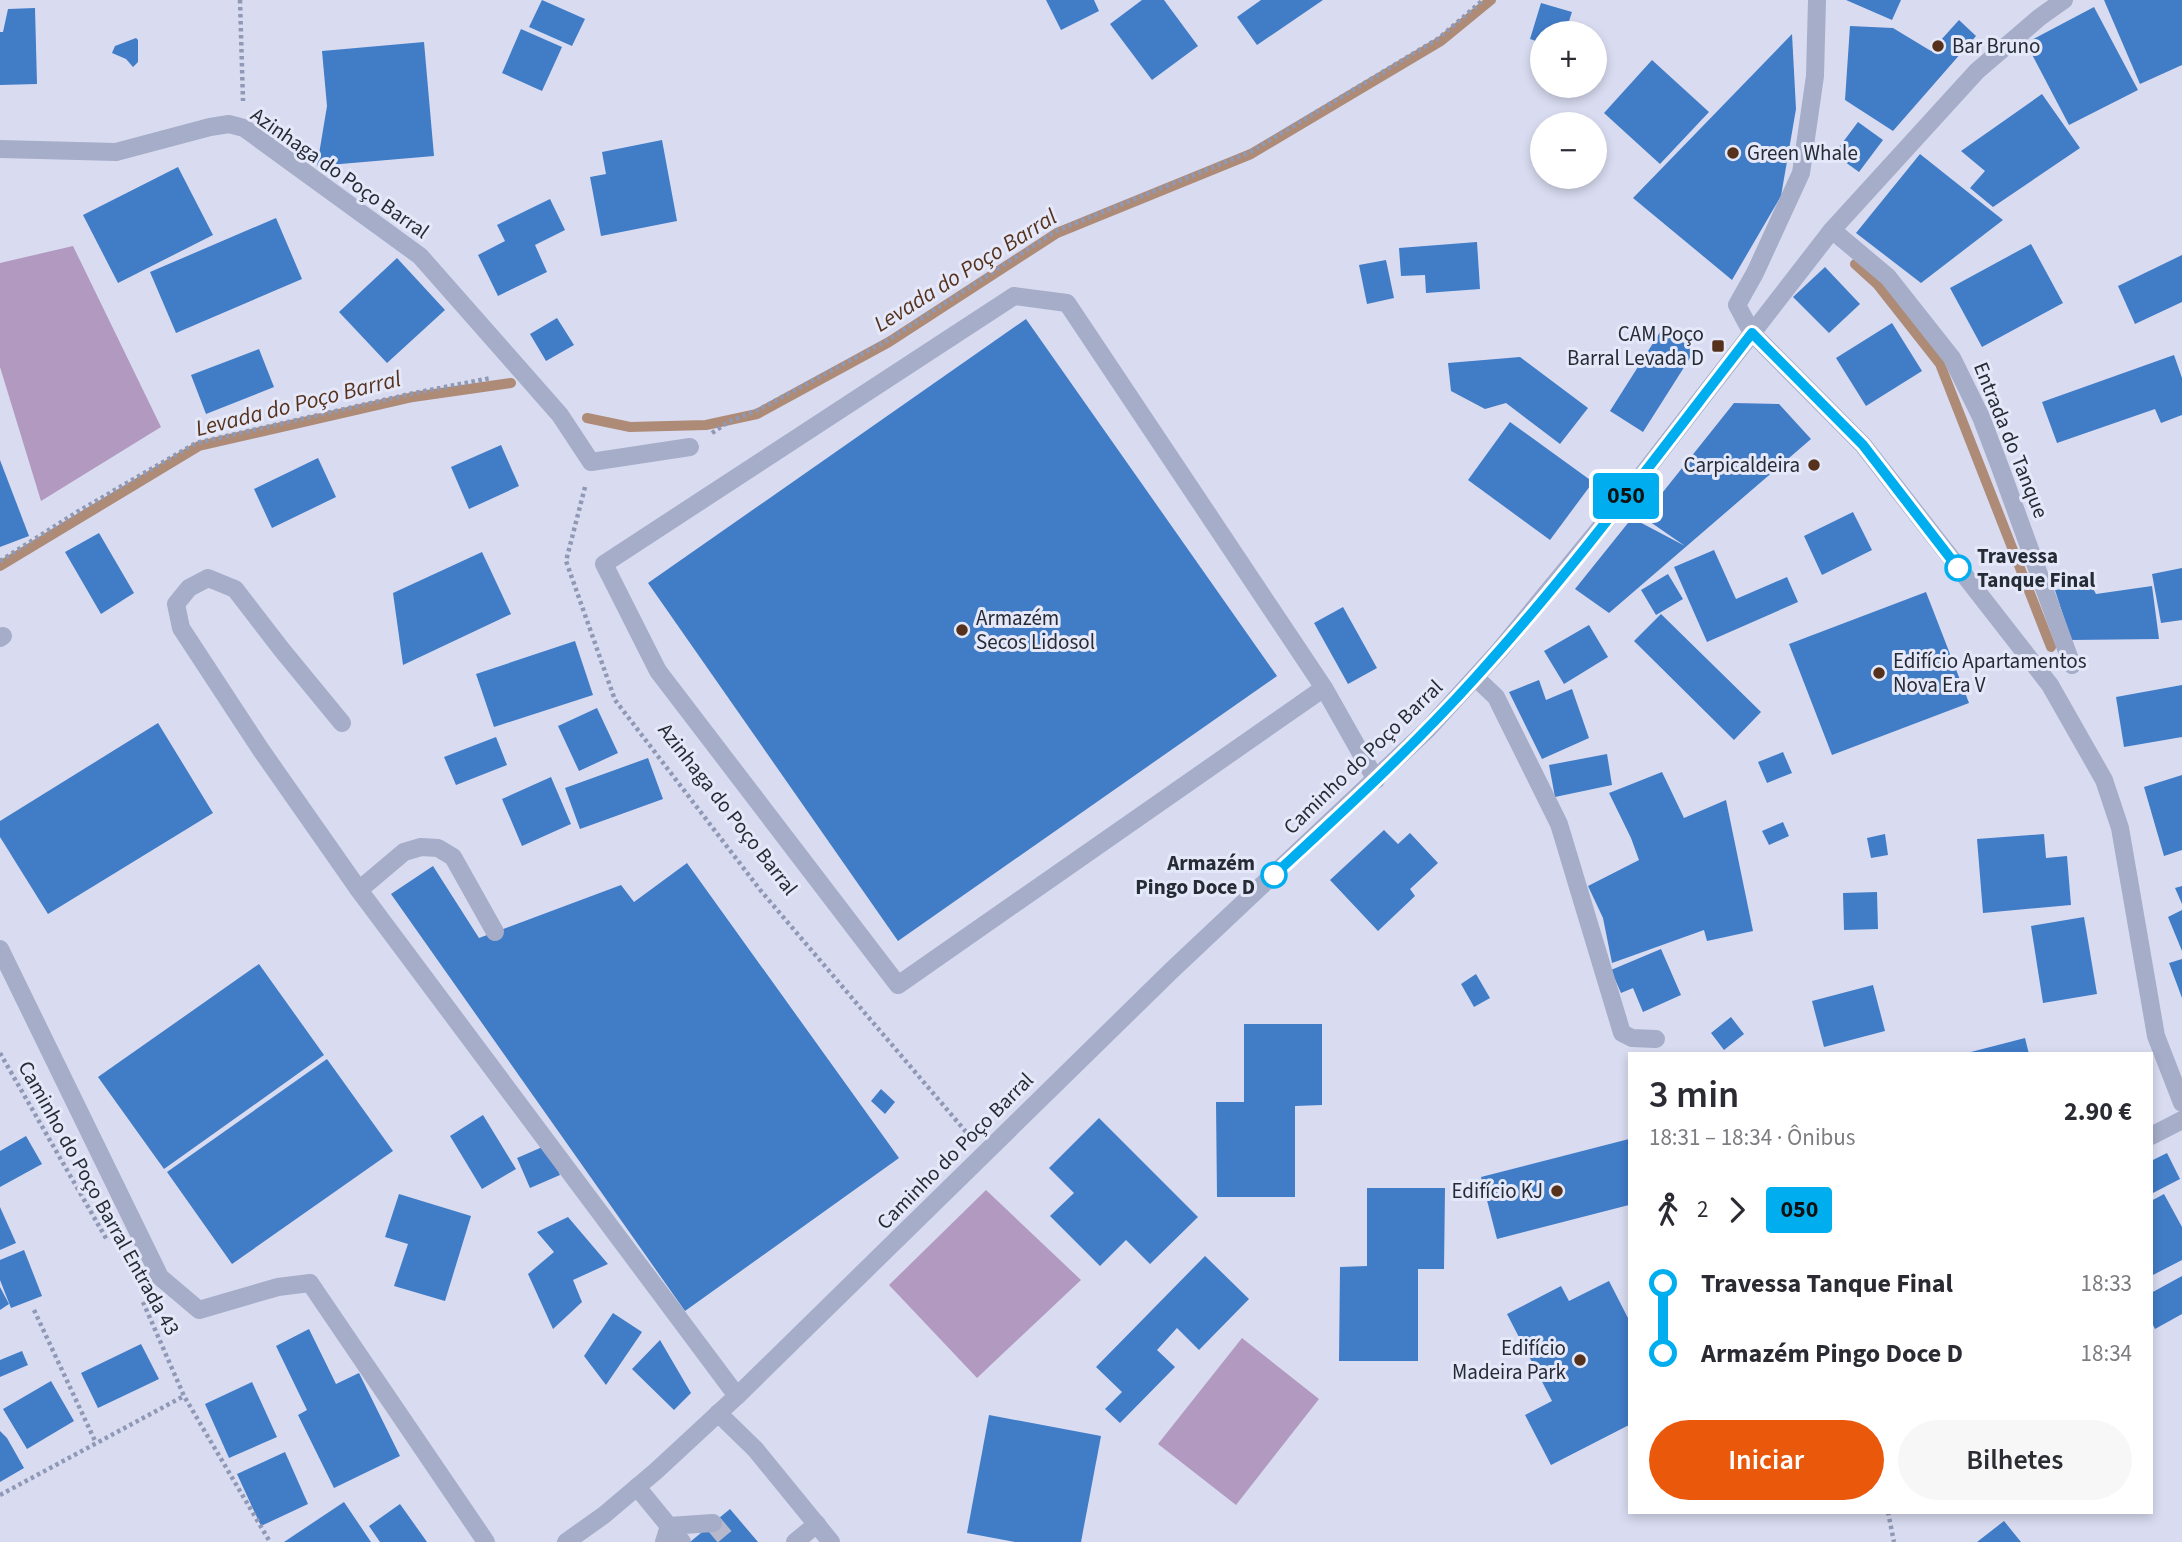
<!DOCTYPE html>
<html lang="pt">
<head>
<meta charset="utf-8">
<style>
	body { margin:0; font-family:"Source Sans 3",sans-serif; background:#f7f7f7; color:#2b2b33; height:100vh; display:flex; flex-direction:column; font-size:26px; white-space:nowrap }
	* { box-sizing:border-box; margin:0 }
	p { font-size:23px; color:#7c7c81 }
	.icon { flex:none; width:38px; height:38px; fill:none; stroke:currentColor; stroke-width:2; stroke-linecap:round; stroke-linejoin:round }
	.map { position:relative; flex:1; overflow:hidden }
	.details { position:absolute; left:1628px; top:1052px; width:525px; height:462px; display:flex; flex-direction:column; background:#fff; border-radius:0px; box-shadow:0 4px 10px #0003 }
	.details>* { flex:none }
	.badge { padding:0 14px; border-radius:5px; font-size:24px; line-height:46px }
	.buttons { position:absolute; left:1530px; top:21px; display:grid; gap:14px }
	.buttons a { display:grid; place-items:center; width:77px; height:77px; border-radius:50%; background:#fff; box-shadow:0 4px 10px #0003; font-size:35px }
	.map>.badge { position:absolute; translate:-50% -50%; box-shadow:0 0 0 4px #fff }
	.legs { display:flex; align-items:center; gap:10px; height:77px; padding:0 21px; font-size:23px }
	.legs p { margin-inline-start:auto }
	.headline { display:flex; align-items:center; justify-content:space-between; height:119px; padding:0 21px }
	h1 { font-size:38px; font-weight:600; line-height:52px }
	.cta { display:flex; gap:14px; margin-top:auto; padding:14px 21px }
	.cta a { flex:1; height:80px; border-radius:42px; background:#ea580c; color:#fff; font-size:28px; font-weight:600; line-height:80px; text-align:center }
	.cta a+a { background:#f7f7f7; color:#2b2b33 }
	ul { padding:0 21px; list-style:none }
	li { display:flex; align-items:center; gap:24px; height:70px; font-size:26px }
	li i { display:grid; place-items:center; width:10px; height:100%; margin:0 9px; background:currentColor }
	li i::after { content:''; width:18px; height:18px; margin:-9px; border:5px solid; border-radius:50%; background:#fff }
	li p { margin-inline-start:auto }
	li:first-child i { background:linear-gradient(#0000 50%,currentColor 0) }
	li:last-child i { background:linear-gradient(currentColor 50%,#0000 0) }
	.map>svg:first-child { display:block }
	.green { fill:#b299c0 }
	.lines { fill:none; stroke-linecap:round; stroke-linejoin:round }
	.stream { stroke:#ae8b77; stroke-width:10 }
	.building { fill:#417cc7 }
	.minor-tunnel { stroke:#b5b9cb; stroke-width:18; stroke-dasharray:18 9; stroke-linecap:butt }
	.path { stroke:#8f99b5; stroke-width:4.5; stroke-dasharray:3.5 3.5; stroke-linecap:butt }
	.minor { stroke:#a5adc9; stroke-width:18 }
	.line-1-casing { stroke:#fff; stroke-width:16 }
	.line-1 { stroke:#00aeef; stroke-width:10 }
	.poi-dot { fill:#56321c; stroke:#e5e8f9; stroke-width:2.5 }
	.stop-1-dot { fill:#fff; stroke:#00aeef; stroke-width:3.5 }
	.labels { text-anchor:middle; stroke-width:6; stroke-linejoin:round; paint-order:stroke }
	.poi-label { font-size:21px; fill:#262c35; stroke:#e5e8f9; text-anchor:start }
	.street-label { font-size:21px; fill:#262c35; stroke:#e5e8f9 }
	.stop-label { font-size:21px; font-weight:bold; fill:#262c35; stroke:#e5e8f9; text-anchor:start }
	.water-label { font-size:23px; font-style:italic; fill:#56321c; stroke:#e5e8f9 }
</style>
</head>
<body>
<div class="map">
<svg width="2182" height="1542" viewBox="0 0 2182 1542">
	<rect width="100%" height="100%" fill="#d9dcf1"/>
	<g class="green">
		<path d="M 73,246 L 161,427 L 41,501 L 0,367 L 0,263 Z"/>
		<path d="M 986,1190 L 1081,1280 L 977,1378 L 889,1285 Z"/>
		<path d="M 1242,1338 L 1319,1399 L 1236,1505 L 1158,1444 Z"/>
	</g>
	<g class="lines">
		<g class="stream">
			<path d="M 1855,264 L 1877,284 L 1940,364 L 2051,647"/>
			<path d="M 587,418 L 630,427 L 706,425 L 757,414 L 889,342 L 1057,233 L 1251,154 L 1441,41 L 1491,0"/>
			<path d="M 0,566 L 199,446 L 413,397 L 511,383"/>
		</g>
	</g>
	<g class="building">
		<path d="M 542,0 L 585,19 L 572,46 L 529,27 Z"/>
		<path d="M 1046,0 L 1094,0 L 1099,11 L 1061,30 Z"/>
		<path d="M 1142,0 L 1164,0 L 1198,46 L 1152,80 L 1110,24 Z"/>
		<path d="M 1261,0 L 1323,0 L 1257,45 L 1237,17 Z"/>
		<path d="M 1846,0 L 1901,0 L 1892,20 Z"/>
		<path d="M 2104,0 L 2182,0 L 2182,65 L 2140,84 Z"/>
		<path d="M 1541,3 L 1572,12 L 1565,33 L 1542,33 L 1542,43 L 1530,39 Z"/>
		<path d="M 2094,7 L 2138,90 L 2069,125 L 2026,43 Z"/>
		<path d="M 35,8 L 37,84 L 0,85 L 0,32 L 3,32 L 8,9 Z"/>
		<path d="M 1959,20 L 1976,36 L 1893,131 L 1845,100 L 1850,26 L 1893,28 L 1931,51 Z"/>
		<path d="M 521,29 L 562,47 L 542,91 L 502,73 Z"/>
		<path d="M 1792,34 L 1796,109 L 1781,196 L 1732,280 L 1633,198 Z"/>
		<path d="M 136,38 L 138,40 L 138,62 L 133,67 L 126,59 L 112,53 L 115,46 Z"/>
		<path d="M 424,42 L 434,156 L 317,166 L 327,106 L 322,51 Z"/>
		<path d="M 1652,60 L 1709,112 L 1660,164 L 1604,113 Z"/>
		<path d="M 2042,94 L 2080,148 L 1993,207 L 1970,188 L 1985,171 L 1961,151 Z"/>
		<path d="M 1858,122 L 1883,140 L 1859,172 L 1834,154 Z"/>
		<path d="M 662,140 L 677,221 L 601,236 L 590,177 L 606,174 L 602,152 Z"/>
		<path d="M 1920,154 L 2003,220 L 1921,283 L 1856,233 Z"/>
		<path d="M 178,167 L 213,235 L 118,283 L 83,215 Z"/>
		<path d="M 550,199 L 565,230 L 535,245 L 547,272 L 498,296 L 478,255 L 505,241 L 497,225 Z"/>
		<path d="M 276,218 L 302,279 L 176,333 L 150,272 Z"/>
		<path d="M 1477,242 L 1480,289 L 1426,293 L 1425,275 L 1401,276 L 1399,248 Z"/>
		<path d="M 2031,244 L 2063,303 L 1982,347 L 1950,288 Z"/>
		<path d="M 2182,255 L 2182,302 L 2135,324 L 2118,286 Z"/>
		<path d="M 397,258 L 445,310 L 387,363 L 339,312 Z"/>
		<path d="M 1386,260 L 1394,298 L 1367,304 L 1359,265 Z"/>
		<path d="M 1825,267 L 1860,304 L 1829,333 L 1793,297 Z"/>
		<path d="M 557,318 L 574,345 L 546,361 L 530,334 Z"/>
		<path d="M 1026,319 L 1277,676 L 898,941 L 648,583 Z"/>
		<path d="M 1892,323 L 1922,371 L 1866,406 L 1836,358 Z"/>
		<path d="M 1662,329 L 1695,350 L 1643,432 L 1610,411 Z"/>
		<path d="M 259,349 L 274,387 L 206,414 L 191,375 Z"/>
		<path d="M 2174,355 L 2182,378 L 2182,415 L 2161,423 L 2155,409 L 2057,443 L 2042,402 Z"/>
		<path d="M 1520,357 L 1588,408 L 1560,444 L 1506,403 L 1485,409 L 1451,391 L 1448,363 Z"/>
		<path d="M 1734,403 L 1779,404 L 1811,439 L 1609,613 L 1575,589 L 1632,518 L 1685,546 L 1643,517 Z"/>
		<path d="M 1510,422 L 1593,482 L 1550,540 L 1468,480 Z"/>
		<path d="M 501,445 L 519,486 L 469,509 L 451,467 Z"/>
		<path d="M 318,458 L 336,497 L 272,528 L 254,489 Z"/>
		<path d="M 0,460 L 29,536 L 0,547 Z"/>
		<path d="M 1853,512 L 1872,550 L 1822,575 L 1804,536 Z"/>
		<path d="M 99,533 L 134,593 L 101,614 L 65,552 Z"/>
		<path d="M 1714,550 L 1736,599 L 1787,577 L 1798,602 L 1707,642 L 1674,567 Z"/>
		<path d="M 482,552 L 511,614 L 403,665 L 393,593 Z"/>
		<path d="M 2182,568 L 2182,620 L 2161,623 L 2152,574 Z"/>
		<path d="M 1668,574 L 1683,599 L 1656,615 L 1641,590 Z"/>
		<path d="M 2091,585 L 2096,594 L 2152,586 L 2159,639 L 2071,640 L 2055,590 Z"/>
		<path d="M 1926,592 L 1969,703 L 1832,755 L 1789,644 Z"/>
		<path d="M 1343,607 L 1377,668 L 1348,684 L 1314,623 Z"/>
		<path d="M 1661,614 L 1761,712 L 1734,740 L 1634,641 Z"/>
		<path d="M 1589,625 L 1608,657 L 1564,684 L 1544,651 Z"/>
		<path d="M 575,641 L 593,695 L 494,727 L 476,674 Z"/>
		<path d="M 1539,680 L 1546,700 L 1572,689 L 1589,738 L 1542,759 L 1509,692 Z"/>
		<path d="M 2182,685 L 2182,737 L 2124,747 L 2116,697 Z"/>
		<path d="M 597,708 L 618,753 L 579,771 L 558,726 Z"/>
		<path d="M 158,723 L 213,813 L 48,914 L 0,837 L 0,821 Z"/>
		<path d="M 496,737 L 507,765 L 456,785 L 444,757 Z"/>
		<path d="M 1783,752 L 1792,773 L 1767,783 L 1758,762 Z"/>
		<path d="M 1607,754 L 1612,785 L 1555,797 L 1549,765 Z"/>
		<path d="M 648,758 L 663,799 L 580,829 L 565,788 Z"/>
		<path d="M 1662,772 L 1684,818 L 1726,800 L 1753,931 L 1707,941 L 1704,930 L 1612,963 L 1603,918 L 1588,886 L 1639,860 L 1631,838 L 1609,793 Z"/>
		<path d="M 2182,775 L 2182,850 L 2164,856 L 2144,787 Z"/>
		<path d="M 551,777 L 571,824 L 522,846 L 502,799 Z"/>
		<path d="M 1783,822 L 1789,836 L 1769,845 L 1762,831 Z"/>
		<path d="M 1384,830 L 1398,844 L 1410,833 L 1438,863 L 1410,889 L 1415,896 L 1378,931 L 1330,880 Z"/>
		<path d="M 1885,834 L 1888,855 L 1871,858 L 1867,838 Z"/>
		<path d="M 2044,834 L 2046,858 L 2067,856 L 2071,905 L 1983,913 L 1977,839 Z"/>
		<path d="M 687,863 L 899,1158 L 685,1311 L 391,894 L 433,866 L 479,938 L 621,885 L 634,902 Z"/>
		<path d="M 2182,886 L 2182,904 L 2175,888 Z"/>
		<path d="M 1877,892 L 1878,929 L 1844,930 L 1843,893 Z"/>
		<path d="M 2182,910 L 2182,951 L 2168,917 Z"/>
		<path d="M 2084,917 L 2097,994 L 2043,1003 L 2031,926 Z"/>
		<path d="M 1661,949 L 1681,995 L 1643,1012 L 1633,988 L 1621,993 L 1611,970 Z"/>
		<path d="M 2182,959 L 2182,998 L 2169,963 Z"/>
		<path d="M 259,964 L 324,1055 L 164,1169 L 98,1077 Z"/>
		<path d="M 1476,974 L 1490,998 L 1474,1007 L 1461,984 Z"/>
		<path d="M 1873,985 L 1885,1031 L 1824,1047 L 1812,1001 Z"/>
		<path d="M 1731,1017 L 1744,1034 L 1724,1050 L 1711,1033 Z"/>
		<path d="M 1244,1024 L 1322,1024 L 1322,1105 L 1295,1106 L 1295,1197 L 1217,1197 L 1216,1102 L 1244,1102 Z"/>
		<path d="M 2025,1038 L 2029,1054 L 1967,1054 L 1967,1053 Z"/>
		<path d="M 327,1059 L 393,1151 L 232,1264 L 167,1172 Z"/>
		<path d="M 881,1089 L 895,1102 L 885,1114 L 871,1101 Z"/>
		<path d="M 483,1115 L 516,1169 L 482,1189 L 450,1136 Z"/>
		<path d="M 1099,1118 L 1198,1217 L 1150,1264 L 1126,1240 L 1100,1266 L 1050,1216 L 1074,1193 L 1049,1168 Z"/>
		<path d="M 26,1136 L 42,1164 L 0,1187 L 0,1151 Z"/>
		<path d="M 1629,1139 L 1629,1205 L 1497,1239 L 1481,1177 Z"/>
		<path d="M 547,1145 L 560,1175 L 530,1188 L 517,1158 Z"/>
		<path d="M 2167,1153 L 2180,1179 L 2151,1194 L 2151,1161 Z"/>
		<path d="M 1367,1188 L 1445,1188 L 1444,1269 L 1418,1269 L 1418,1361 L 1339,1361 L 1340,1267 L 1367,1266 Z"/>
		<path d="M 399,1194 L 471,1216 L 445,1301 L 394,1286 L 408,1244 L 385,1237 Z"/>
		<path d="M 2164,1194 L 2182,1227 L 2182,1260 L 2151,1276 L 2151,1201 Z"/>
		<path d="M 0,1207 L 16,1243 L 0,1250 Z"/>
		<path d="M 568,1217 L 608,1264 L 573,1280 L 582,1302 L 553,1329 L 528,1274 L 554,1252 L 537,1232 Z"/>
		<path d="M 24,1250 L 42,1296 L 11,1308 L 0,1280 L 0,1260 Z"/>
		<path d="M 1205,1256 L 1249,1299 L 1199,1350 L 1177,1328 L 1157,1350 L 1175,1367 L 1120,1423 L 1105,1409 L 1122,1392 L 1096,1367 Z"/>
		<path d="M 2182,1276 L 2182,1314 L 2155,1329 L 2151,1321 L 2151,1293 Z"/>
		<path d="M 1609,1281 L 1629,1320 L 1629,1425 L 1551,1465 L 1525,1415 L 1552,1401 L 1507,1314 L 1561,1286 L 1569,1301 Z"/>
		<path d="M 0,1287 L 9,1304 L 0,1310 Z"/>
		<path d="M 613,1313 L 642,1332 L 606,1385 L 584,1356 Z"/>
		<path d="M 309,1329 L 336,1384 L 359,1373 L 400,1456 L 334,1488 L 298,1415 L 307,1410 L 276,1346 Z"/>
		<path d="M 660,1340 L 691,1393 L 674,1410 L 632,1369 Z"/>
		<path d="M 141,1344 L 159,1379 L 98,1408 L 81,1373 Z"/>
		<path d="M 22,1351 L 28,1365 L 0,1377 L 0,1360 Z"/>
		<path d="M 51,1381 L 74,1421 L 27,1449 L 3,1409 Z"/>
		<path d="M 252,1382 L 277,1437 L 229,1458 L 205,1404 Z"/>
		<path d="M 989,1415 L 1101,1436 L 1081,1542 L 1015,1542 L 967,1533 Z"/>
		<path d="M 0,1431 L 7,1438 L 24,1468 L 0,1482 Z"/>
		<path d="M 285,1452 L 308,1504 L 261,1526 L 237,1474 Z"/>
		<path d="M 344,1502 L 371,1542 L 284,1542 Z"/>
		<path d="M 400,1504 L 427,1542 L 380,1542 L 369,1526 Z"/>
		<path d="M 730,1509 L 758,1542 L 690,1542 Z"/>
		<path d="M 2004,1521 L 2021,1542 L 1977,1542 Z"/>
	</g>
	<g class="lines">
		<path class="minor-tunnel" d="M 713,1523 L 729,1542"/>
		<g class="path">
			<path d="M 240,0 L 243,101"/>
			<path d="M 712,433 L 730,421 L 758,410 L 888,340 L 1056,231 L 1250,152 L 1439,38 L 1483,0"/>
			<path d="M 585,487 L 566,561 L 615,700 L 761,891 L 967,1133"/>
			<path d="M 0,561 L 77,512 L 196,443 L 414,393 L 491,378"/>
			<path d="M 0,1053 L 107,1240"/>
			<path d="M 143,1302 L 184,1396 L 270,1542"/>
			<path d="M 34,1310 L 96,1443"/>
			<path d="M 0,1495 L 184,1396"/>
			<path d="M 1888,1512 L 1894,1542"/>
		</g>
		<g class="minor">
			<path d="M 1817,0 L 1815,76 L 1801,173 L 1755,273 L 1737,305 L 1752,333 L 1863,445 L 2050,685 L 2104,780 L 2120,828 L 2156,1036 L 2182,1103"/>
			<path d="M 0,149 L 116,152 L 210,127 L 229,124 L 244,128 L 420,256 L 560,415 L 591,462 L 690,447"/>
			<path d="M 1832,230 L 1888,277 L 1952,358 L 1981,417 L 2000,467 L 2072,665"/>
			<path d="M 0,638 L 3,636"/>
			<path d="M 1476,678 L 1496,697 L 1559,824 L 1622,1033 L 1632,1038 L 1656,1039"/>
			<path d="M 1324,688 L 898,985 L 658,671 L 604,564 L 1014,296 L 1067,303 L 1324,688 L 1376,780"/>
			<path d="M 342,723 L 282,650 L 235,589 L 208,578 L 189,588 L 176,604 L 181,628 L 261,750 L 359,890 L 737,1396"/>
			<path d="M 359,890 L 404,852 L 421,847 L 438,848 L 453,857 L 495,932"/>
			<path d="M 0,949 L 160,1277 L 199,1310 L 278,1287 L 310,1283 L 486,1542"/>
			<path d="M 2151,1136 L 2182,1120"/>
			<path d="M 718,1413 L 755,1449 L 831,1542"/>
			<path d="M 637,1487 L 682,1542"/>
			<path d="M 566,1542 L 604,1515 L 656,1471 L 737,1396 L 1172,970 L 1428,729 L 1499,651 L 1618,506 L 1832,230 L 1977,71 L 2040,17 L 2064,0"/>
			<path d="M 664,1542 L 669,1526 L 713,1523"/>
			<path d="M 795,1542 L 817,1524"/>
		</g>
	</g>
	<g class="lines">
		<g class="line-1-casing">
			<path id="line-1" d="M 1274,875 C 1343,811 1412,748 1475,678 C 1574,569 1662,449 1752,333 L 1863,445 L 1958,568"/>
		</g>
		<use href="#line-1" class="line-1"/>
	</g>
	<g class="poi-dot">
		<circle cx="1938" cy="46" r="7"/>
		<circle cx="1733" cy="153" r="7"/>
		<rect x="1711" y="339" width="14" height="14" rx="3.5"/>
		<circle cx="1814" cy="465" r="7"/>
		<circle cx="962" cy="630" r="7"/>
		<circle cx="1879" cy="673" r="7"/>
		<circle cx="1557" cy="1191" r="7"/>
		<circle cx="1580" cy="1360" r="7"/>
	</g>
	<g class="stop-1-dot">
		<circle cx="1958" cy="568" r="12"/>
		<circle cx="1274" cy="875" r="12"/>
	</g>
	<g class="labels">
		<g class="poi-label">
			<text x="1952" y="53">Bar Bruno</text>
			<text x="1747" y="160">Green Whale</text>
			<text x="1704" y="341" text-anchor="end">CAM Poço<tspan x="1704" dy="24">Barral Levada D</tspan></text>
			<text x="1800" y="472" text-anchor="end">Carpicaldeira</text>
			<text x="976" y="625">Armazém<tspan x="976" dy="24">Secos Lidosol</tspan></text>
			<text x="1893" y="668">Edifício Apartamentos<tspan x="1893" dy="24">Nova Era V</tspan></text>
			<text x="1543" y="1198" text-anchor="end">Edifício KJ</text>
			<text x="1566" y="1355" text-anchor="end">Edifício<tspan x="1566" dy="24">Madeira Park</tspan></text>
		</g>
		<g class="street-label">
			<text transform="translate(340 173) rotate(35)" y="7">Azinhaga do Poço Barral</text>
			<text transform="translate(2011 440) rotate(68)" y="7">Entrada do Tanque</text>
			<text transform="translate(1363 757) rotate(-44)" y="7">Caminho do Poço Barral</text>
			<text transform="translate(728 809) rotate(52)" y="7">Azinhaga do Poço Barral</text>
			<text transform="translate(955 1151) rotate(-45)" y="7">Caminho do Poço Barral</text>
			<text transform="translate(99 1198) rotate(61)" y="7">Caminho do Poço Barral Entrada 43</text>
		</g>
		<g class="stop-label">
			<text x="1977" y="563">Travessa<tspan x="1977" dy="24">Tanque Final</tspan></text>
			<text x="1255" y="870" text-anchor="end">Armazém<tspan x="1255" dy="24">Pingo Doce D</tspan></text>
		</g>
		<g class="water-label">
			<text transform="translate(965 270) rotate(-32)" y="8">Levada do Poço Barral</text>
			<text transform="translate(298 403) rotate(-14)" y="8">Levada do Poço Barral</text>
		</g>
	</g>
</svg>
<div class="buttons">
<a>+</a>
<a>−</a>
</div>
<b class="badge" style="left:1626px;top:496px;background:#00aeef;color:#111">050</b>
<section class="details">
<div class="headline"><div><h1>3 min</h1><p>18:31 – 18:34 · Ônibus</p></div><b>2.90 €</b></div>
<div class="legs"><svg class="icon" aria-label="walk" viewBox="0 0 24 24"><circle cx="13" cy="4" r="2"/><path d="M13 8l-2 6 4 7M11 14l-3 7M7 12l3-4h3l4 4"/></svg>2<svg class="icon" aria-label="forward" viewBox="0 0 24 24"><path d="M9 5l7 7-7 7"/></svg><b class="badge" style="background:#00aeef;color:#111">050</b></div>
<ul>
<li><i style="color:#00aeef"></i><b>Travessa Tanque Final</b><p>18:33</p></li>
<li><i style="color:#00aeef"></i><b>Armazém Pingo Doce D</b><p>18:34</p></li>
</ul>
<div class="cta"><a>Iniciar</a><a>Bilhetes</a></div>
</section>
</div>
</body>
</html>
